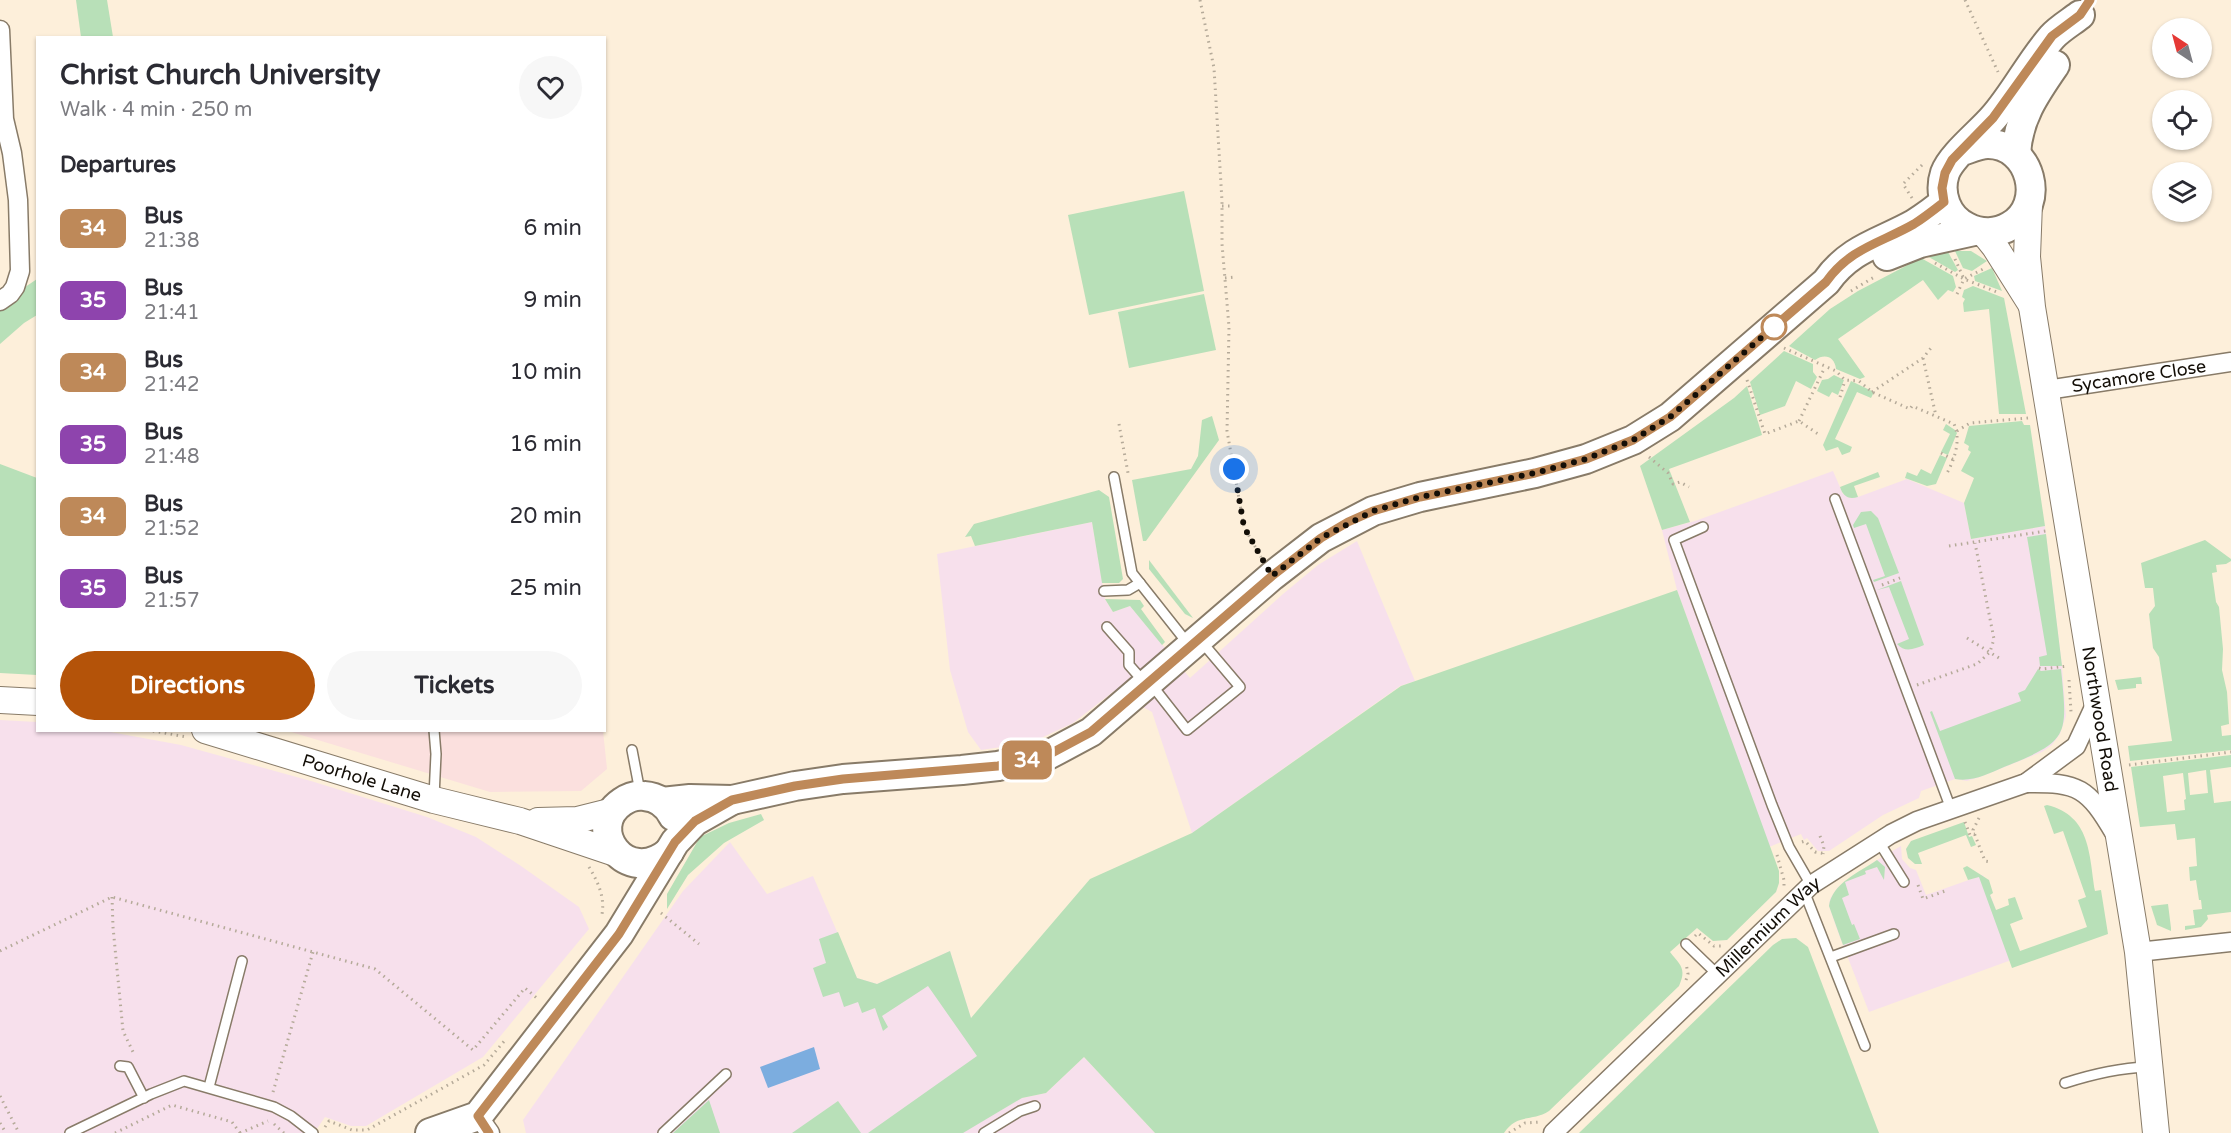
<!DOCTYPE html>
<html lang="en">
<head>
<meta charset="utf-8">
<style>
	body { margin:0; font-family:"Varela Round",sans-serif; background:#f7f7f7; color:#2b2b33; height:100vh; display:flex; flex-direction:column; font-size:22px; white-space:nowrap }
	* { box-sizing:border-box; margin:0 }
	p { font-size:20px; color:#7c7c81 }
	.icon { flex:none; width:33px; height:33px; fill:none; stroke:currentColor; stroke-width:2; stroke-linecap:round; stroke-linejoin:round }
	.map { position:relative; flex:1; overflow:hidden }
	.sheet { position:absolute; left:36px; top:36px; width:570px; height:696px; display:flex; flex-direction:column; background:#fff; border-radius:0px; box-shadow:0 2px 4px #0004 }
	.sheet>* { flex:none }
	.badge { padding:0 12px; border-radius:9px; font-size:21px; line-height:39px }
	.needle { width:39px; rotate:324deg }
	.fabs { position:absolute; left:2152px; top:18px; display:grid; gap:12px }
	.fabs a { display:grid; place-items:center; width:60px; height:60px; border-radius:50%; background:#fff; box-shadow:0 2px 4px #0004; font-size:30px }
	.you { position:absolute; width:30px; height:30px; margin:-15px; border:4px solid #fff; border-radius:50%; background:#1a73e8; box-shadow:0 0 0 9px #1a73e833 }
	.map>.badge { position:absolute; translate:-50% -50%; box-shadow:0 0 0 3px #fff }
	h2 { padding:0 24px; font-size:22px; line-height:54px }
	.round { display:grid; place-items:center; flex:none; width:63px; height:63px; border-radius:32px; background:#f7f7f7 }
	.summary { display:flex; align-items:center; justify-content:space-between; height:102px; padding:0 24px }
	h1 { font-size:28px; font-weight:700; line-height:45px }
	.cta { display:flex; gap:12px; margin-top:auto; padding:12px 24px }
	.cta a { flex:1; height:69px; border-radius:36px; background:#b45309; color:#fff; font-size:24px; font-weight:700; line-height:69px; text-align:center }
	.cta a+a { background:#f7f7f7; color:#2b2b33 }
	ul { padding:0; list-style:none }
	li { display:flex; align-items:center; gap:18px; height:72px; padding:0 24px }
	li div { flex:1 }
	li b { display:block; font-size:22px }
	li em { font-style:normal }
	li .badge { min-width:66px; font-weight:700; text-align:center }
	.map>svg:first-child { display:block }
	.commercial { fill:#f7e0ec }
	.industrial { fill:#fbe0de }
	.green { fill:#b8e0b8; fill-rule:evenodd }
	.water { fill:#7caddf }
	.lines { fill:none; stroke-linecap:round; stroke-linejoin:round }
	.lane-casing { stroke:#887b68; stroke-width:12 }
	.street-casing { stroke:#887b68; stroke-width:21 }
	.secondary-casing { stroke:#887b68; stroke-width:28 }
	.primary-casing { stroke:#887b68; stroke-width:32 }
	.path { stroke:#b5aa99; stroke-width:3; stroke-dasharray:1.5 4.5; stroke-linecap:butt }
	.lane { stroke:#fff; stroke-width:9 }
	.street { stroke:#fff; stroke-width:18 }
	.secondary { stroke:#fff; stroke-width:26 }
	.primary { stroke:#fff; stroke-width:28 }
	.line-casing { stroke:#fff; stroke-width:14 }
	.line { stroke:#be8959; stroke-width:9 }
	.walk { stroke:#130e07; stroke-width:6; stroke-dasharray:0 10.8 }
	.stop-dot { fill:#fff; stroke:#be8959; stroke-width:3 }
	.labels { text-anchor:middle; stroke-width:5; stroke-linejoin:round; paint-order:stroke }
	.street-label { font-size:18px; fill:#130e07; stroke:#fff }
</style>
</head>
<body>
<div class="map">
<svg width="2231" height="1133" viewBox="0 0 2231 1133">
	<rect width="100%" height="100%" fill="#fdefda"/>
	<g class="commercial">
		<path d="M 1833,471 L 1843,494 L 1858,497 L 1907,479 L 1964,503 L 1971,539 L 2045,526 L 2062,666 L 2066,716 L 2060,734 L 2052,745 L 2042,752 L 1980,777 L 1967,781 L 1955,779 L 1921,791 L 1919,798 L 1883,815 L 1829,851 L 1818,851 L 1807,838 L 1804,840 L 1801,834 L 1769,847 L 1677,590 L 1662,530 L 1695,521 Z"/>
		<path d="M 1092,522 L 1105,599 L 1113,612 L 1130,606 L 1190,678 L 1283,594 L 1318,565 L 1357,541 L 1415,681 L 1400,686 L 1192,833 L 1152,712 L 1114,691 L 1073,723 L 1041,738 L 1008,746 L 981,750 L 968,732 L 950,670 L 937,554 Z"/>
		<path d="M 0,720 L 37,722 L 38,730 L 105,731 L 181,745 L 311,781 L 427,817 L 476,837 L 521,866 L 579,907 L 589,929 L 483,1057 L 366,1126 L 351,1126 L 325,1117 L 314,1133 L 0,1133 Z"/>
		<path d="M 730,842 L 767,894 L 813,876 L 857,978 L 877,984 L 950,951 L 971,1018 L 1022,1098 L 1046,1093 L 1084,1057 L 1155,1133 L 526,1133 L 523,1120 L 683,891 Z"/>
		<path d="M 1901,846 L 1902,859 L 1910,868 L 1916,870 L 1926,895 L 1983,875 L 2014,959 L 1869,1012 L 1838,932 L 1829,906 L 1830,899 L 1838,887 L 1877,860 Z"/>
	</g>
	<path class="industrial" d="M 288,731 L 603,731 L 607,769 L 581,791 L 490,792 Z"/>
	<g class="green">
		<path d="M 76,0 L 107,0 L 113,37 L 81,37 Z"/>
		<path d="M 1184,191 L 1204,291 L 1089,315 L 1068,215 Z"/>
		<path d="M 1955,251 L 1971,251 L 1987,261 L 1972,271 L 1963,268 Z"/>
		<path d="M 1948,252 L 1958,270 L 1955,272 L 1927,256 Z"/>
		<path d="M 1921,258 L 1953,276 L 1956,287 L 1953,292 L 1948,290 L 1938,300 L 1923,280 L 1838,339 L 1865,377 L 1860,379 L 1836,369 C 1835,357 1825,353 1815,360 L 1789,346 L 1830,309 L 1858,291 Z"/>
		<path d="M 1992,268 L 2002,291 L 1975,281 L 1974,276 Z"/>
		<path d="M 37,279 L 37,315 L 24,323 L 0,344 L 0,304 Z"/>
		<path d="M 1973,286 L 2004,298 L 2026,414 L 1999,414 L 1989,309 L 1964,312 L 1963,303 L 1965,299 L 1962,297 L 1964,290 Z"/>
		<path d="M 1204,294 L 1216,350 L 1129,368 L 1118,312 Z"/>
		<path d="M 1784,351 L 1813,364 L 1813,372 L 1817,377 L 1811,389 L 1796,381 L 1785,406 L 1760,415 L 1750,382 Z"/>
		<path d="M 1834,375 L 1844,380 L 1838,395 L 1832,392 L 1829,397 L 1817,391 L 1822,380 L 1828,379 Z"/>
		<path d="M 1851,381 L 1874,392 L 1871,398 L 1857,392 L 1835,439 L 1852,447 L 1850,452 L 1842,455 L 1838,447 L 1826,451 L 1823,445 Z"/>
		<path d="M 1747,386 L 1762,435 L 1669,469 L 1690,522 L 1662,530 L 1640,466 L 1734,398 Z"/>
		<path d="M 1212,416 L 1219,440 L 1146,541 L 1143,541 L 1132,480 L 1191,469 L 1198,456 L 1202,420 Z"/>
		<path d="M 2022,421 L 2024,425 L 2030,425 L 2045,526 L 1971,539 L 1964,503 L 1974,478 L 1961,471 L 1971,452 L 1968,450 L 1969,446 L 1964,443 L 1969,426 Z"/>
		<path d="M 1946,424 L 1955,430 L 1957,433 L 1948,455 L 1941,452 L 1950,434 L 1943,430 Z"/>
		<path d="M 1940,455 L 1947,458 L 1936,484 L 1927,486 L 1905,478 L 1907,472 L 1917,476 L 1921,469 L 1931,474 Z"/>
		<path d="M 0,464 L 37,478 L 37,675 L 0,673 Z"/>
		<path d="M 1878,472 L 1880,477 L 1854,486 L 1858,497 C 1848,500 1843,496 1840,487 Z"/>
		<path d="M 1099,490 L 1109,497 L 1123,579 L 1119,583 L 1102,583 L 1092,522 L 975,546 L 971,536 L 965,537 L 974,524 Z"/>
		<path d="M 1871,511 L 1878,518 L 1899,573 L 1874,582 L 1873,580 L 1885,576 L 1866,524 L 1854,528 L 1853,525 L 1861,512 Z"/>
		<path d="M 2046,534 L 2062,666 L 2040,666 L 2039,657 L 2047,655 L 2027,537 Z"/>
		<path d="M 2205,540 L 2231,559 L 2231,561 L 2226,564 L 2216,565 L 2217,572 L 2212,573 L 2216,602 L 2219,607 L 2223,649 L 2222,670 L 2227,692 L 2229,724 L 2221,726 L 2222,736 L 2231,735 L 2231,750 L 2130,761 L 2128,746 L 2172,741 L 2159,657 L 2153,648 L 2149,614 L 2155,606 L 2153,588 L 2145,588 L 2141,563 Z"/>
		<path d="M 1149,560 L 1193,618 L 1185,614 L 1149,569 Z"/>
		<path d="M 1901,581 L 1924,645 C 1914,649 1905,653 1897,644 L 1909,639 L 1889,587 L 1877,590 Z"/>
		<path d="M 1677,590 L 1779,871 L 1779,883 L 1776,892 L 1727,940 L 1713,941 L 1697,928 L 1670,952 C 1680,965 1687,968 1679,986 L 1549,1111 C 1532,1122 1517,1113 1504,1133 L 1155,1133 L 1084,1057 L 1046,1093 L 1022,1098 L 963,1133 L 868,1133 L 977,1056 L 928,986 L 882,1016 L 888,1027 L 883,1031 L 875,1008 L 862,1013 L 858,1002 L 844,1007 L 839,992 L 823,997 L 813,968 L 826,963 L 819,939 L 838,932 L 857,978 L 877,984 L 950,951 L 971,1018 L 1090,879 L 1192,833 L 1401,686 Z"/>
		<path d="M 1105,599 L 1140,600 L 1144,606 L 1141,609 L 1165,642 L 1162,645 L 1130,606 L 1113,612 Z"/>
		<path d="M 2038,669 L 2041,671 L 2061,669 C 2068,737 2069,741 2004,767 C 1988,774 1973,782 1955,779 L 1930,712 L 1932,711 L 1940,731 L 2021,701 L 2018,693 L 2025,690 Z"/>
		<path d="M 2141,677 L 2142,684 L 2136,684 L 2136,688 L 2118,690 L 2115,680 Z"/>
		<path d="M 2231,755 L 2231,767 L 2210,770 L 2214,803 L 2231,801 L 2231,912 L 2207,915 L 2208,919 L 2201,927 L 2185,930 L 2185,926 L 2195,925 L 2193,910 L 2202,909 L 2201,900 L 2199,900 L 2196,880 L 2190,881 L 2189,867 L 2197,866 L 2195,838 L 2177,840 L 2175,824 L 2140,827 L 2131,767 ZM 2206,770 L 2208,793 L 2190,795 L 2188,773 ZM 2183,773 L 2186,799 L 2184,800 L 2185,810 L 2167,812 L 2163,776 Z"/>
		<path d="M 2047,805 C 2091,816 2089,854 2095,891 L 2101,890 L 2108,934 L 2012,968 L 1979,877 L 1968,880 L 1963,868 L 1967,866 L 1989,880 L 1993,893 L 1990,895 L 1996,910 L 2009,905 L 2008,899 L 2015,897 L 2023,919 L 2010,924 L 2020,951 L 2087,927 L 2078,900 L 2086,897 L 2063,831 L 2054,834 L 2044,806 Z"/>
		<path d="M 761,814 L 764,820 L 724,843 L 688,875 L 667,909 L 667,894 L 700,837 L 729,823 Z"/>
		<path d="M 1964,822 L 1969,837 L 1972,836 L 1976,845 L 1971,847 L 1966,835 L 1918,853 L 1922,864 L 1915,864 L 1908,858 L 1906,849 L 1911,841 Z"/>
		<path d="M 1877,860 L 1885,867 L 1884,880 L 1877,867 L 1865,871 L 1866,874 L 1845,882 L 1849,895 L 1842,898 L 1852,925 L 1854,924 L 1860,939 L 1843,945 L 1829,906 C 1832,883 1860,872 1877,860 Z"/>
		<path d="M 2168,904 L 2171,928 L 2171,931 L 2157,925 L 2151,906 Z"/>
		<path d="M 1796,938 L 1808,947 L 1879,1133 L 1579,1133 L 1773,945 L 1782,939 Z"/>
		<path d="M 709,1100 L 720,1133 L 673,1133 L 674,1132 Z"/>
		<path d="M 838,1101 L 861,1133 L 792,1133 Z"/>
	</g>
	<path class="water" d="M 814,1047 L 820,1069 L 768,1088 L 760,1067 Z"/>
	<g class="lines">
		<g class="lane-casing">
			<g id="lane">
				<path d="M 1114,477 L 1132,573 L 1189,645"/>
				<path d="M 1835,499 L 1951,809"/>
				<path d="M 1703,527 L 1674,540 L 1772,805 L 1789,847 L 1811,885"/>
				<path d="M 1104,591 L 1128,590 L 1140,583"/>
				<path d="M 1107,627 L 1129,652 L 1129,665 L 1144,682"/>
				<path d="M 1151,684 L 1187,730 L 1240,687 L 1201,641"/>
				<path d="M 632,750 L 640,792"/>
				<path d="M 434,797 L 436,754 L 434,730"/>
				<path d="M 1879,842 L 1904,882"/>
				<path d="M 1804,891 L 1865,1046"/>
				<path d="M 1686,944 L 1717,974"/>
				<path d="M 1831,957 L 1894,934"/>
				<path d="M 120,1066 L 128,1067 L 144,1098"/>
				<path d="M 2065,1083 C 2093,1074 2119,1068 2147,1067"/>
				<path d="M 209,1087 L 242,961"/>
				<path d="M 70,1133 L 151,1094 L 184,1081 L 274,1107 L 291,1116 L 313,1133"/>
				<path d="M 663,1133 L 726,1074"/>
				<path d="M 984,1133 L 1020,1111 L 1035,1106"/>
			</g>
		</g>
		<g class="street-casing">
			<g id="street">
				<path d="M 0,30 L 4,119 L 12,153 L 18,200 L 20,271 L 15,287 L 10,294 L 0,301"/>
				<path id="s1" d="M 2047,390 L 2231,362"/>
				<path d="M 2026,783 C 2079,782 2088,788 2115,834"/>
				<path d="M 2138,952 L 2231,942"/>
				<path d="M 478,1116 L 490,1133"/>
				<path id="s2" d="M 1553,1133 L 1811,885 L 1891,834 L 1917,821 L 2026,783 L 2076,746 L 2096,703"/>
			</g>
		</g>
		<g class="secondary-casing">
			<g id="secondary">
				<path id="s3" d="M 2029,203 L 2027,257 L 2032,307 L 2138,952 L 2156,1133"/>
				<path d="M 1983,232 L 1995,247 L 2031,304"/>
				<path d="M 0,700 L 38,702"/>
				<path id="s4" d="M 205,730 L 434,800 L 520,821 L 618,854"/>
				<path d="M 538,821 L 577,820 L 613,811"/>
			</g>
		</g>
		<g class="primary-casing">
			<g id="primary">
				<path d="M 1962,151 C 1971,148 1980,144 1988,144 C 2031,144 2047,205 2010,226 C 1997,234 1980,234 1967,227 C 1947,218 1938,194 1945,173 C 1951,156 1980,133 1993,118 C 2015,93 2030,62 2052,37 C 2059,29 2071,22 2080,15"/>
				<path d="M 2016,154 C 2018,118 2035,94 2055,65"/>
				<path d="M 1887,256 L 1920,243 L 1974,231"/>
				<path d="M 662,802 L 690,799 L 732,800 L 795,786 L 843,779 L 962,770 L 998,766 L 1048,755 L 1091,732 L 1272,576 L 1321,538 L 1373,511 L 1420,497 L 1535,473 L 1586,459 L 1633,440 L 1670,417 L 1826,282 C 1850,248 1880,243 1914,224 C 1925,217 1935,210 1944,202"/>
				<path d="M 669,852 C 626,888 584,828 622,802 C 629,797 637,795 644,796 C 658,797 667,804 673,816"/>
				<path d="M 430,1133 L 478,1116 L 619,934 L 675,842 L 695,821 L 732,800"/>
			</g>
		</g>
		<g class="path">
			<path d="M 1200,0 L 1214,68 L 1222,201 L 1222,244 L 1229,327 L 1227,431 L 1244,527 L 1261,557"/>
			<path d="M 1965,0 L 1998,72"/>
			<path d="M 1912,198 L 1903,184 L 1923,164"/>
			<path d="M 1222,206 L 1230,206"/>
			<path d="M 1955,259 L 1964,279"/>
			<path d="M 1935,263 L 1964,279 L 1997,292"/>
			<path d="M 1225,278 L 1235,277"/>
			<path d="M 1851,291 L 1876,276"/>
			<path d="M 1957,294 L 1964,279 L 1985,268"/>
			<path d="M 1784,348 L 1836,371 L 1845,380 L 1859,381 L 1872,392 L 1910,409 L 1912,406 L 1954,424 C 1961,439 1955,459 1947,473"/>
			<path d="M 1923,358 L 1936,416"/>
			<path d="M 1747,380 L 1765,434 L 1799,421 L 1821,436"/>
			<path d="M 1872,392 L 1923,358 L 1931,348"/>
			<path d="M 1840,397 L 1845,380"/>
			<path d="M 1799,421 L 1825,367"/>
			<path d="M 1119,424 L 1128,473"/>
			<path d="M 1957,431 L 1970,423 L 2028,418"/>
			<path d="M 1941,453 L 1954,460"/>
			<path d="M 1649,457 L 1668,473 L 1673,484 L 1680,482 L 1689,487"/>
			<path d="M 1949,546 L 2046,531"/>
			<path d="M 1882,585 L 1900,578"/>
			<path d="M 1967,638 L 1999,658"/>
			<path d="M 2039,668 L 2042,669 L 2068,666"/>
			<path d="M 2069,680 L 2071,712"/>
			<path d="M 1917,685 L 1977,664 L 1990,652 L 1994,639 L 1975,543"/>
			<path d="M 147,730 L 187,737"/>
			<path d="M 2129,765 L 2231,752"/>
			<path d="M 1979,818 L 1973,830 L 1985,861 L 1991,862"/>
			<path d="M 1965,822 L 1970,835 L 1975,834"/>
			<path d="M 1820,836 L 1824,846 L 1823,854"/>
			<path d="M 1802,842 L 1805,841 L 1815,852 L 1826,854"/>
			<path d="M 1777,855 L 1784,880 L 1784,886"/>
			<path d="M 589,867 C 598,882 605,897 602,914"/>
			<path d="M 1918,885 L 1923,899 L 1945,891 L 1946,893"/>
			<path d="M 112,897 L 113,927 L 123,1031 L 134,1054"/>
			<path d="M 661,913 L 699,944"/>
			<path d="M 1695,936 L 1698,933 L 1714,946 L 1722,946"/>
			<path d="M 0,951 L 112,897 L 375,969 L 473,1050 L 525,988 L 538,999"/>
			<path d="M 1686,980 L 1688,974 L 1686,963"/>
			<path d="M 273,1092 L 313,952"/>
			<path d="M 0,1096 L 19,1133"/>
			<path d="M 0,1123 L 6,1133"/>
			<path d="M 274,1124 L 284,1133"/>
			<path d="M 325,1127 L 329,1121 L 352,1130 L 367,1130 L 484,1065 L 506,1039"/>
			<path d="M 115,1133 L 172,1105 L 232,1122 L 240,1133"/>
			<path d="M 240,1133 L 268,1121"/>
			<path d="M 1509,1133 L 1525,1123 L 1540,1122"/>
		</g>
		<use href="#lane" class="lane"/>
		<use href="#street" class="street"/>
		<use href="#secondary" class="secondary"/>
		<use href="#primary" class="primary"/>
	</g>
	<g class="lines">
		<g class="line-casing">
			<path id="line" d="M 489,1133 L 478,1116 L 619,934 L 675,842 L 695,821 L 732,800 L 795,786 L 843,779 L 998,766 L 1048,755 L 1091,732 L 1272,576 L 1321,538 L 1348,522 L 1373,511 L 1420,497 L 1535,473 L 1586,459 L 1633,440 L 1670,417 L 1684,405 L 1826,282 C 1850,248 1881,243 1914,224 C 1925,217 1935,209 1944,202 L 1942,188 L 1945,173 L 1952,160 L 1993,118 L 2052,36 L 2080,15 L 2090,0"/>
		</g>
		<use href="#line" class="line"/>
		<path class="walk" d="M 1234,469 L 1244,527 L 1272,576 L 1321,538 L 1373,511 L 1420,497 L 1535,473 L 1586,459 L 1633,440 L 1670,417 L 1777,324 L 1774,327"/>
	</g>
	<circle class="stop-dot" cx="1774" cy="327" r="12"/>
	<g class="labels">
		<g class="street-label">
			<text dy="6" stroke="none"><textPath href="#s1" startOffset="93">Sycamore Close</textPath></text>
			<text dy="6" stroke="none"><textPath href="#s3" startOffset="522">Northwood Road</textPath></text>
			<text dy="6" stroke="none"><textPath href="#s4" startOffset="164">Poorhole Lane</textPath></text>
			<text dy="6" stroke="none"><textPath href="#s2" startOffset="298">Millennium Way</textPath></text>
		</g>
	</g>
</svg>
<div class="fabs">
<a><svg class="needle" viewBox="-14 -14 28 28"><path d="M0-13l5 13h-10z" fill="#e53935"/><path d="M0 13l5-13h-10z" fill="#7c7c81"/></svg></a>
<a><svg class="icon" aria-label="locate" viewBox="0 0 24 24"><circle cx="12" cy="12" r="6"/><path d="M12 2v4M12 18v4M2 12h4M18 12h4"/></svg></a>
<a><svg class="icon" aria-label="layers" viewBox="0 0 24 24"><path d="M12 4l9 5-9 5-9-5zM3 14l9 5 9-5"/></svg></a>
</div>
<div class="you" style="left:1234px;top:469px"></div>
<b class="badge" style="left:1027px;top:760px;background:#be8959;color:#fff">34</b>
<section class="sheet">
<div class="summary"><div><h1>Christ Church University</h1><p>Walk · 4 min · 250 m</p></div><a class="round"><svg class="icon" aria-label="heart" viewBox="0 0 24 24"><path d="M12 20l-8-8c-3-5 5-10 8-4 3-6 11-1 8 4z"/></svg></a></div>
<h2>Departures</h2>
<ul>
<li><span class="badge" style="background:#be8959;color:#fff">34</span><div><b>Bus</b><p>21:38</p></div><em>6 min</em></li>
<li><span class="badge" style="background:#8e44ad;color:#fff">35</span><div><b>Bus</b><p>21:41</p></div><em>9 min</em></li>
<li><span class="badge" style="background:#be8959;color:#fff">34</span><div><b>Bus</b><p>21:42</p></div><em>10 min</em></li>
<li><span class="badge" style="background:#8e44ad;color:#fff">35</span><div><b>Bus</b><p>21:48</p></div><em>16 min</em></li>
<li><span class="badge" style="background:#be8959;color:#fff">34</span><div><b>Bus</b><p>21:52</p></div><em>20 min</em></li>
<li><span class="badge" style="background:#8e44ad;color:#fff">35</span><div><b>Bus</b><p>21:57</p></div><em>25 min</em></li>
</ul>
<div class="cta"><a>Directions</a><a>Tickets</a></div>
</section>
</div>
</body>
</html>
